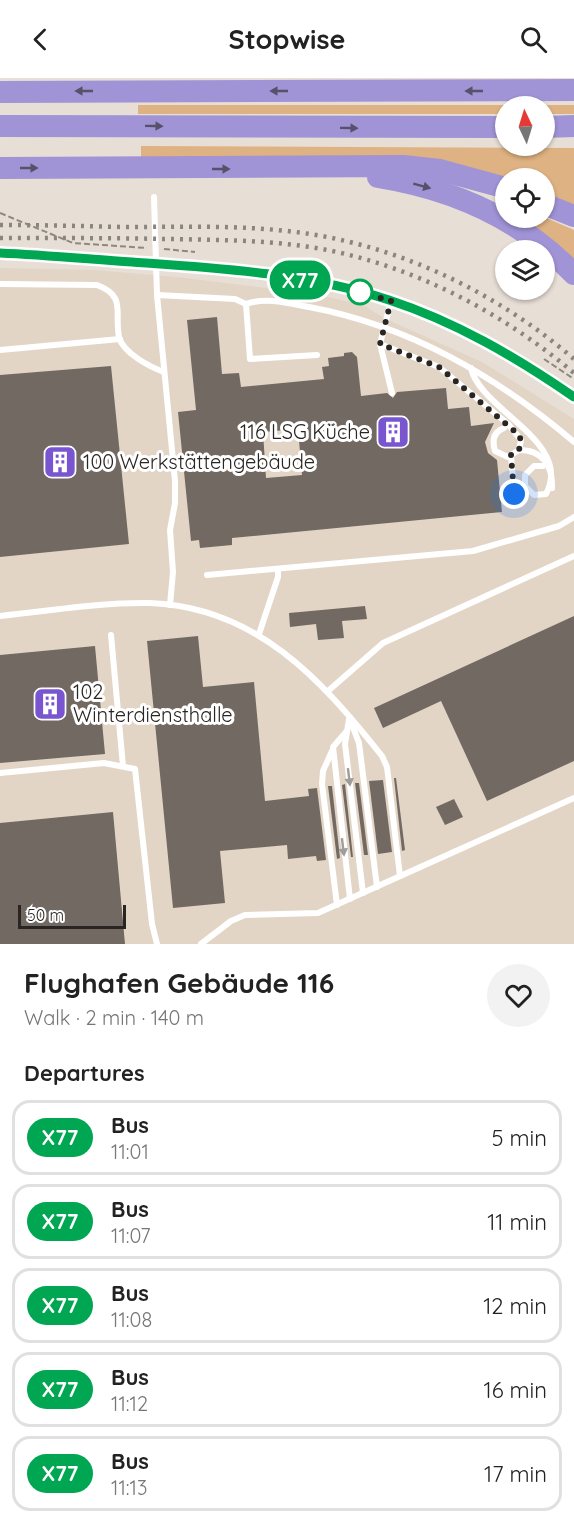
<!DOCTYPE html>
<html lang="en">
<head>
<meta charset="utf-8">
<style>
	body { margin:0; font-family:Quicksand,sans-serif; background:#f2f2f2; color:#222; height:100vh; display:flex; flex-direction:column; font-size:22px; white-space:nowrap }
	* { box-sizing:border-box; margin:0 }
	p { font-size:20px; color:#767676 }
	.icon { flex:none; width:33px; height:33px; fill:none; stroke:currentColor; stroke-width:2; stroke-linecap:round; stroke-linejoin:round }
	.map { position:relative; height:866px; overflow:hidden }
	.sheet { display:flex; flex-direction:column; background:#fff; flex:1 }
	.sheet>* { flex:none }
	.badge { padding:0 12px; border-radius:20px; font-size:21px; line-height:39px }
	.needle { width:39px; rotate:356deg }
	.fabs { position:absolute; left:495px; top:18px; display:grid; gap:12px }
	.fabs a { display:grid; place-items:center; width:60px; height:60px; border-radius:50%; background:#fff; box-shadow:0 2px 4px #0004; font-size:30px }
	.scale { position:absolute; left:18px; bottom:15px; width:108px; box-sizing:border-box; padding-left:6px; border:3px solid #292522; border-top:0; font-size:16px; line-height:21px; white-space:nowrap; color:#292522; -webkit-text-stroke:4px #fff; paint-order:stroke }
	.you { position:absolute; width:30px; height:30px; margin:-15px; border:4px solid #fff; border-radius:50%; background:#1a73e8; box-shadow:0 0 0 9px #1a73e833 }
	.map>.badge { position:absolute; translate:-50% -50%; box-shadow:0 0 0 3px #fff }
	h2 { padding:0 24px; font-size:22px; line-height:54px }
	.round { display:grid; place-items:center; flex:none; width:63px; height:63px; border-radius:32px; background:#f2f2f2 }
	.overview { display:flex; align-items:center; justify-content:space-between; height:102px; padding:0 24px }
	h1 { font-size:28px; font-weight:700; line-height:45px }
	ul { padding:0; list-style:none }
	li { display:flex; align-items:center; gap:18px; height:75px; margin:0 12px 9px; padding:0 12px; border:3px solid #e0e0e0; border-radius:18px }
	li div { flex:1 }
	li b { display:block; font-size:22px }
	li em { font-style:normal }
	li .badge { min-width:66px; font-weight:700; text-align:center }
	header { display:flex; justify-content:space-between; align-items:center; height:78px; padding:0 24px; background:#fff; font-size:27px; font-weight:700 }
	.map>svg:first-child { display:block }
	.built { fill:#e3d5c6 }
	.green { fill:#deb282 }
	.building { fill:#726a62; fill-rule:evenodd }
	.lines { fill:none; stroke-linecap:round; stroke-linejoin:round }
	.path { stroke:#8f8882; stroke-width:2; stroke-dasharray:6 3; stroke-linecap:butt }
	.service { stroke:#fff; stroke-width:6 }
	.minor { stroke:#fff; stroke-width:12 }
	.motorway { stroke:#a093d6; stroke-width:22 }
	.rail { stroke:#8b857f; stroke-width:4.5; stroke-dasharray:3 6; stroke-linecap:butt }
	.oneway { fill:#59516a }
	.oneway2 { fill:#9f9d9c }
	.line-casing { stroke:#fff; stroke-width:14 }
	.line { stroke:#00a651; stroke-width:9 }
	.walk { stroke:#292522; stroke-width:6; stroke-dasharray:0 10.8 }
	.stop-dot { fill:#fff; stroke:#00a651; stroke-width:3 }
	.labels { text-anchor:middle; stroke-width:6; stroke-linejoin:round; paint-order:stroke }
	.poi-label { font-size:20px; fill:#292522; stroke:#fff; text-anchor:start }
</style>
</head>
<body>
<header><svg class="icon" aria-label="back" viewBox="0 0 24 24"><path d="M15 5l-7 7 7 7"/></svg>Stopwise<svg class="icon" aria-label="search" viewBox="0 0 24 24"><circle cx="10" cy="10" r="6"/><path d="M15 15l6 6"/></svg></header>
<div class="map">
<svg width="574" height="866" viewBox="0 0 574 866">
	<rect width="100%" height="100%" fill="#e7ded6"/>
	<path class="built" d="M 0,190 L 94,192 L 177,199 L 315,216 L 363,227 L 386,241 L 482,284 L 574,341 L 574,866 L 0,866 Z"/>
	<g class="green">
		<path d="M 138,27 L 574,27 L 574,36 L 545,36 L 544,28 L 506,28 L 505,36 L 138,36 Z"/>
		<path d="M 141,68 L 574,70 L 574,131 L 545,119 L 544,100 L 141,85 Z"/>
		<path d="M 544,139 L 574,152 L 574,186 L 513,140 Z"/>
	</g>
	<g class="building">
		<path d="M 217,239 L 222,296 L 239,295 L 241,309 L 324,301 L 322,289 L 329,288 L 328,280 L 344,278 L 344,275 L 352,274 L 357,279 L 361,318 L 387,315 L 393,320 L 397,314 L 446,310 L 448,331 L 469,329 L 471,348 L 494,345 L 485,364 L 488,375 L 497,382 L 502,434 L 232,460 L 232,467 L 200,470 L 199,462 L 191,463 L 178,334 L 196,332 L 187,242 ZM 298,351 L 302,397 L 266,400 L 263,354 Z"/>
		<path d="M 111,288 L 129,466 L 0,479 L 0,297 Z"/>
		<path d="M 365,528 L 367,541 L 342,543 L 344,560 L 318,562 L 316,546 L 290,549 L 289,535 Z"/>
		<path d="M 574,538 L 574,683 L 487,723 L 441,623 L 383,650 L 374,630 Z"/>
		<path d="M 198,558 L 203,609 L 254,604 L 265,723 L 309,718 L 308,711 L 317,710 L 326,782 L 317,783 L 316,778 L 288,781 L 287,767 L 220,773 L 225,825 L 173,830 L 147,563 Z"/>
		<path d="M 95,568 L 105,676 L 0,685 L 0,577 Z"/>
		<path d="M 394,700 L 396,700 L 405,772 L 402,773 Z"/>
		<path d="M 383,702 L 392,774 L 378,776 L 369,703 Z"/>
		<path d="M 355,705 L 359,705 L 368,777 L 364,777 Z"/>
		<path d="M 345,706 L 353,779 L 351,779 L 342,707 Z"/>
		<path d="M 328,708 L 332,708 L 340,780 L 337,781 Z"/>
		<path d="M 454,721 L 463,739 L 445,747 L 436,729 Z"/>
		<path d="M 113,734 L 125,866 L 0,866 L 0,745 Z"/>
	</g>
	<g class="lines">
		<g class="path">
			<path d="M 0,135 L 73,165 L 147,170"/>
			<path d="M 164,171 L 195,174"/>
			<path d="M 544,281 L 574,301"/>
		</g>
		<g class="service">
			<path d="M 154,119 L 157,217 L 175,403 L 175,425 L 170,452 L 173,494 L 170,527"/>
			<path d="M 0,206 L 97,207 C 127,218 114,235 119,259 C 123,275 150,289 164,294"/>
			<path d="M 157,217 L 235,221 L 246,226"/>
			<path d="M 391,223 L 380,266 L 392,315"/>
			<path d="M 380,266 L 439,289 L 508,346 L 521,362 L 519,372 L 508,379 L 495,373 C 492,363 493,354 504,350"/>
			<path d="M 0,272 L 120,261"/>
			<path d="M 317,277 L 250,281 L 246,226 C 266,219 288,225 309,229 C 410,248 496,298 574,364"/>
			<path d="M 471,290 C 480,332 574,364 546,416 L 534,417 L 525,408 L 525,397 L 534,388 L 543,388"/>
			<path d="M 519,372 C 542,372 553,387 552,410"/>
			<path d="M 511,377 L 514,416"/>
			<path d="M 207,497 L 473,473 L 559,448 L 574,439"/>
			<path d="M 0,538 C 49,533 101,524 150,525 C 256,529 321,601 382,678 L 387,689 L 400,798"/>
			<path d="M 259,556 L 278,499 L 278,491"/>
			<path d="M 111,557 L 123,688"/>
			<path d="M 328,613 L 383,565 L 574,478"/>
			<path d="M 349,641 L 345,666 L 363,815"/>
			<path d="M 352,647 L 359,665 L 377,809"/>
			<path d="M 346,654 L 333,669 L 350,821"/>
			<path d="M 332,673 L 323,693 L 322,706 L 337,827"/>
			<path d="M 0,695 L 104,685 L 135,691 L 152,846 L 157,866"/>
			<path d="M 201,866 L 231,843 L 245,837 L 318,835 L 574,720"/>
		</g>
		<path class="minor" d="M 0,175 C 44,177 88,181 132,184 C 218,190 306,196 389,222 C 455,243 517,279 574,319"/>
		<g class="motorway">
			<path d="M 0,14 L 574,12"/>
			<path d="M 0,48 L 506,49"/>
			<path d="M 544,49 L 574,48"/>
			<path d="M 0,90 L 403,88 L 440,92 L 506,110"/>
			<path d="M 378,99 C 453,111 521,141 574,196"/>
			<path d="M 544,126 L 574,138"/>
		</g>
		<g class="rail">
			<path d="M 0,147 C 41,147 82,148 123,149 C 178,149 232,147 287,153 C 392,164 494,212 574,281"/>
			<path d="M 0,160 C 56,160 113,160 169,161 C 225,162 282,162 337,174 C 425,194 505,237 574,295"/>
		</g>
	</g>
	<defs><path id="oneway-solid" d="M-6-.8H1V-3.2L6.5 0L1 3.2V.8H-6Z" transform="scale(1.5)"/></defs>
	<g class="oneway">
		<use href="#oneway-solid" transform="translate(84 13) rotate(180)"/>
		<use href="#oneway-solid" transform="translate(279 13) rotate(-180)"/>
		<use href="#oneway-solid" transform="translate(474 13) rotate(180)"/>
		<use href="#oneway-solid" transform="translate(154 48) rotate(1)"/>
		<use href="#oneway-solid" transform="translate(349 50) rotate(1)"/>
		<use href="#oneway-solid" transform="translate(29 90)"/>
		<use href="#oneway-solid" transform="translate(221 91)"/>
		<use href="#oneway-solid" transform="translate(422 108) rotate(15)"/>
	</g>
	<g class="oneway2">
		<use href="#oneway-solid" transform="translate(349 699) rotate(83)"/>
		<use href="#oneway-solid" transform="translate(343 769) rotate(83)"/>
	</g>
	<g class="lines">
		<g class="line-casing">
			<path id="line" d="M 0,175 C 44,177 88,181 132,184 C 217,190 307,195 389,222 C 456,244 516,279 574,319"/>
		</g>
		<use href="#line" class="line"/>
		<path class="walk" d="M 360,214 L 391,223 L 380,266 L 439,289 L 518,356 L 521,362 L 519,372 L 511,377 L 514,416"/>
	</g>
	<defs>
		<g id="building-square" transform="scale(1.725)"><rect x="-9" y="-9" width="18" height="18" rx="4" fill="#7956d0" stroke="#fff"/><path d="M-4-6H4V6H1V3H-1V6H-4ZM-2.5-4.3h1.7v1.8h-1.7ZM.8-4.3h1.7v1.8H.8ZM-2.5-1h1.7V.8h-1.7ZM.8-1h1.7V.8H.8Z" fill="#fff"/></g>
	</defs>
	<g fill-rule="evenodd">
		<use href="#building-square" x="393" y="354"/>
		<use href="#building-square" x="60" y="384"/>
		<use href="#building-square" x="50" y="626"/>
	</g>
	<circle class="stop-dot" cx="360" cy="214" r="12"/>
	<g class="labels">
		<g class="poi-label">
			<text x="370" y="361" text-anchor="end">116 LSG Küche</text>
			<text x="83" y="391">100 Werkstättengebäude</text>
			<text x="73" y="621">102<tspan x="73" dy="23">Winterdiensthalle</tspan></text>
		</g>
	</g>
</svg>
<div class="fabs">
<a><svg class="needle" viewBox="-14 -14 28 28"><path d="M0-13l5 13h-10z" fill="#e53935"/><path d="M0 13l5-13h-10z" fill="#767676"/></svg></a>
<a><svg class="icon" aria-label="locate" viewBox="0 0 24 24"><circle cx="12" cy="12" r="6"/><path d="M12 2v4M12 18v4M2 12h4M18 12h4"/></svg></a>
<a><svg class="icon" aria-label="layers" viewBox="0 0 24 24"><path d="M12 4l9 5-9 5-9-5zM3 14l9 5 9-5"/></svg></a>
</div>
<div class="scale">50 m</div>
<div class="you" style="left:514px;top:416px"></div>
<b class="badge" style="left:300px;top:202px;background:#00a651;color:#fff">X77</b>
</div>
<section class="sheet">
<div class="overview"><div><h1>Flughafen Gebäude 116</h1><p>Walk · 2 min · 140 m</p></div><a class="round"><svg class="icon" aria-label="heart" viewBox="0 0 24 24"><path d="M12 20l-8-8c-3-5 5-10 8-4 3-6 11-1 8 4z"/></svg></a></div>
<h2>Departures</h2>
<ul>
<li><span class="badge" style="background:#00a651;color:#fff">X77</span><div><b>Bus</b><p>11:01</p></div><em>5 min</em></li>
<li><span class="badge" style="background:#00a651;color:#fff">X77</span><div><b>Bus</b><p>11:07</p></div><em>11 min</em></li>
<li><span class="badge" style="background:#00a651;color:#fff">X77</span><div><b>Bus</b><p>11:08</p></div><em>12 min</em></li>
<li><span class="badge" style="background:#00a651;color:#fff">X77</span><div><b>Bus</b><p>11:12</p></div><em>16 min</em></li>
<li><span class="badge" style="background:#00a651;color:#fff">X77</span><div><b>Bus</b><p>11:13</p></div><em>17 min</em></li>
</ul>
</section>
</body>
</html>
